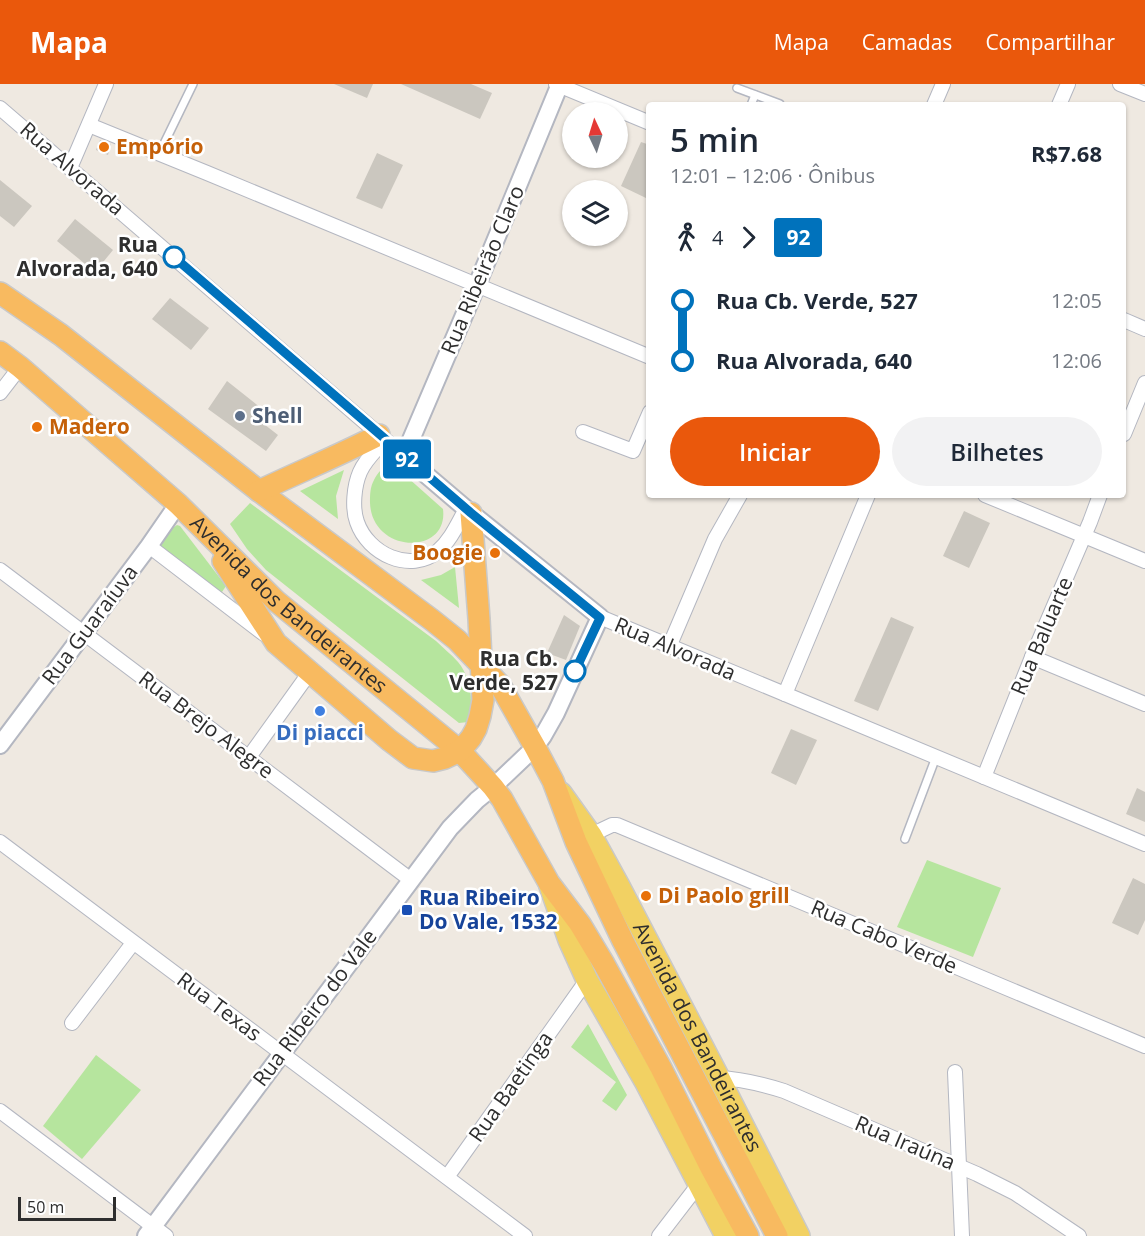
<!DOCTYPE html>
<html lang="pt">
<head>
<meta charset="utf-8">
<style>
	body { margin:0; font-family:"Open Sans",sans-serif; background:#f2f2f3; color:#1f2937; height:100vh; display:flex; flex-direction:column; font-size:22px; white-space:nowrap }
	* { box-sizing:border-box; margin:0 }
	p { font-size:20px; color:#747a83 }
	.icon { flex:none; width:33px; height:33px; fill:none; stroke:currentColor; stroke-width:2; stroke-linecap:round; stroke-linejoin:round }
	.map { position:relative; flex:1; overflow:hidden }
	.sheet { position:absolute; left:646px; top:18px; width:480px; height:396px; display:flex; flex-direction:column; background:#fff; border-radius:6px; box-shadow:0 2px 4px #0004 }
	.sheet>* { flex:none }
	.badge { padding:0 12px; border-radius:4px; font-size:21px; line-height:39px }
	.needle { width:39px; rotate:356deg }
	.tools { position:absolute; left:562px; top:18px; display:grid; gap:12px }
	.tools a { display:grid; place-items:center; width:66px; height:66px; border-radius:50%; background:#fff; box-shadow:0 2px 4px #0004; font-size:30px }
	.scale { position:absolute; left:18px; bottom:15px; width:98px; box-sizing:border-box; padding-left:6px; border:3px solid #2e2e2e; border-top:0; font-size:16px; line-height:21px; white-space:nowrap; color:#2e2e2e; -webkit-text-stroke:4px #fff; paint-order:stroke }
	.map>.badge { position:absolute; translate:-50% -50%; box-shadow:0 0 0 3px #fff }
	.legs { display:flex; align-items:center; gap:9px; height:66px; padding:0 24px; font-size:20px }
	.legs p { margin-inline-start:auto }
	.headline { display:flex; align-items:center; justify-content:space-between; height:102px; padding:0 24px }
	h1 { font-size:33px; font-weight:600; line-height:45px }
	.cta { display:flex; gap:12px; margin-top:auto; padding:12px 24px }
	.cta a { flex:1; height:69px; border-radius:36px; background:#ea580c; color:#fff; font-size:24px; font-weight:600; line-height:69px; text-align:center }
	.cta a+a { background:#f2f2f3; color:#1f2937 }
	ul { padding:0 24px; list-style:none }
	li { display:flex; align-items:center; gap:21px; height:60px; font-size:22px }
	li i { display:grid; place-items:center; width:9px; height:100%; margin:0 8px; background:currentColor }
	li i::after { content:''; width:15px; height:15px; margin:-8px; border:4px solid; border-radius:50%; background:#fff }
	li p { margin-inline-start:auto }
	li:first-child i { background:linear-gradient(#0000 50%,currentColor 0) }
	li:last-child i { background:linear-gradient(currentColor 50%,#0000 0) }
	header { display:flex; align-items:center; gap:36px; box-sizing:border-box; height:84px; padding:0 30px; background:#ea580c; color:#fff }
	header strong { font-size:28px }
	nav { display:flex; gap:33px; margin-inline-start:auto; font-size:21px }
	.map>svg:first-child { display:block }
	.green { fill:#b6e59e }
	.building { fill:#cbc7bf }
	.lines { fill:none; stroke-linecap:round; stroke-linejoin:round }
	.service-casing { stroke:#b4b7c1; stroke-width:10 }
	.minor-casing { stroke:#b4b7c1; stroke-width:16 }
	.tertiary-casing { stroke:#b4b7c1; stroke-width:20 }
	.primary-casing { stroke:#c9c9c9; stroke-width:24 }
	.trunk-casing { stroke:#c9c9c9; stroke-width:24 }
	.service { stroke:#fff; stroke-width:7 }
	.minor { stroke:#fff; stroke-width:14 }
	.tertiary { stroke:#fff; stroke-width:16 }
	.primary { stroke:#f2d163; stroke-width:21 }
	.trunk { stroke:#f8ba60; stroke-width:21 }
	.line-1-casing { stroke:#fff; stroke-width:14 }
	.line-1 { stroke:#0072bc; stroke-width:9 }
	.food-dot { fill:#e8710a; stroke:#fff; stroke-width:2 }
	.stop-1-dot { fill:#fff; stroke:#0072bc; stroke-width:3 }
	.service-dot { fill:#5c6f8a; stroke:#fff; stroke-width:2 }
	.shop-dot { fill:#3f7fe0; stroke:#fff; stroke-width:2 }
	.transit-dot { fill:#1a4fb4; stroke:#fff; stroke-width:2 }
	.labels { text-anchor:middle; stroke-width:5; stroke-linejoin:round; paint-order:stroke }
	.food-label { font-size:21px; font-weight:bold; fill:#c56008; stroke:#fff; text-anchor:start }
	.street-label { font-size:21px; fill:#2e2e2e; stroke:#fff }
	.stop-label { font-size:21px; font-weight:bold; fill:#2e2e2e; stroke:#fff; text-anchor:end }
	.service-label { font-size:21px; font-weight:bold; fill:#4e5e75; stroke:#fff; text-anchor:start }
	.shop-label { font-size:21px; font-weight:bold; fill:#366cbe; stroke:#fff }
	.transit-label { font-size:21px; font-weight:bold; fill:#164399; stroke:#fff; text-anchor:start }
</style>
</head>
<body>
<header>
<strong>Mapa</strong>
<nav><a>Mapa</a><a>Camadas</a><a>Compartilhar</a></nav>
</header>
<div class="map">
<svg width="1145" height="1152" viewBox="0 0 1145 1152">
	<rect width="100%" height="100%" fill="#efe9e1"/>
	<g class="green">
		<path d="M 389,377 L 443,425 C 449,472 372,470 370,419 C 370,411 370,403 374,396 C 377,389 384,383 389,377 Z"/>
		<path d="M 344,386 L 336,412 L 338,435 L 300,407 Z"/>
		<path d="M 250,419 L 436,557 C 443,564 451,570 458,578 C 471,593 474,619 468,638 L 459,639 L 266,486 L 247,465 L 230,440 Z"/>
		<path d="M 177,441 L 180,442 L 226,502 L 220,511 L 160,464 L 159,459 L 167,448 Z"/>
		<path d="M 455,483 L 459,524 L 421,496 L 441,491 Z"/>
		<path d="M 927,776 L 1001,804 L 973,873 L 897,843 Z"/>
		<path d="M 588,940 L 627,1011 L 616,1027 L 602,1017 L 616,998 L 571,963 Z"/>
		<path d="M 96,971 L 141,1006 L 82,1075 L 43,1042 Z"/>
	</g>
	<g class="building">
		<path d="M 334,0 L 373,0 L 367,14 Z"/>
		<path d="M 401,0 L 471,0 L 492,9 L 480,35 Z"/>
		<path d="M 100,56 L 111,60 L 108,71 L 96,66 Z"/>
		<path d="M 641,58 L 650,61 L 650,107 L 646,114 L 621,102 Z"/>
		<path d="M 377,69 L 403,81 L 382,125 L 356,114 Z"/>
		<path d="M 0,96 L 32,122 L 14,143 L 0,132 Z"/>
		<path d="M 75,135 L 113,166 L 95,188 L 57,157 Z"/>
		<path d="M 170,214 L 209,244 L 191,266 L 152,235 Z"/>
		<path d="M 227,297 L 266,328 L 260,337 L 278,351 L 266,367 L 208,325 Z"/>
		<path d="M 964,427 L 990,439 L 969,484 L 943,472 Z"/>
		<path d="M 564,531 L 580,542 L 566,576 L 547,569 Z"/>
		<path d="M 891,533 L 914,543 L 878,627 L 854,617 Z"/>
		<path d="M 791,645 L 817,656 L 796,701 L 771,689 Z"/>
		<path d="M 1137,704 L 1145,708 L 1145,738 L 1126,730 Z"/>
		<path d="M 1133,794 L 1145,800 L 1145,836 L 1138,851 L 1112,839 Z"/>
	</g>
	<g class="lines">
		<g class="service-casing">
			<g id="service">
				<path d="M 737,4 L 780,20"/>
				<path d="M 751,21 L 755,11"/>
				<path d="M 159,70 L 193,0"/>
				<path d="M 905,755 L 936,673"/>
			</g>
		</g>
		<g class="minor-casing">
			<g id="minor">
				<path d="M 556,0 L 650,39"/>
				<path d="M 1120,0 L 1145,10"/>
				<path d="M 934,21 L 943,0"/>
				<path d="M 1059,21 L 1068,0"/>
				<path d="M 0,24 L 404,372"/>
				<path d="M 89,41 L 207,89 L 650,273"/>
				<path d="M 70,84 L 106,0"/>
				<path d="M 1124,236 L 1145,245"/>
				<path d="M 0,309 L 20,283"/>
				<path d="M 583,348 L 633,367 L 650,328"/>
				<path d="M 1124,350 L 1145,299"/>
				<path d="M 385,356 C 376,366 365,376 360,388 C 354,402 352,424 357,438 C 368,470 410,490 438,467 C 451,456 458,439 466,425"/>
				<path d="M 985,411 L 1145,477"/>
				<path d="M 149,462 L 264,550"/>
				<path d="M 0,486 L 411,796"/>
				<path d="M 600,533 L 1145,760"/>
				<path d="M 669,563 L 715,455 L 740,411"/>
				<path d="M 1032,573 L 1145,620"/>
				<path d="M 785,610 L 868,411"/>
				<path d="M 249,673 L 310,588"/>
				<path d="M 984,693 L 1032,573 L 1090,438 L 1100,411"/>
				<path d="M 591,751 L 612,741 L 617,741 L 1145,962"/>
				<path d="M 0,758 L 525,1152"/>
				<path d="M 72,939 L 133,859"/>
				<path d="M 955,988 L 962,1152"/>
				<path d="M 719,994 C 742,995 762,1000 784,1007 L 977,1090 L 1015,1109 L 1079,1152"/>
				<path d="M 0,1027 L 166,1152"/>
				<path d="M 447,1093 L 587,896"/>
				<path d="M 659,1152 L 699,1100"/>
			</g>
		</g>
		<g class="tertiary-casing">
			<g id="tertiary">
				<path d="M 0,661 L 149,462 L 178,420"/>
				<path d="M 146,1152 L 450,744 L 477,716 L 493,703 L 535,663 L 543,652 L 556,629 L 600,533 L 471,429 L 404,372 L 477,201 L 560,0"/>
			</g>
		</g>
		<g class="primary-casing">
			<g id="primary">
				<path id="s1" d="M 561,709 L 591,751 L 619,802 L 719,994 L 799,1152"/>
				<path d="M 550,802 L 569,856 L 587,896 L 645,997 L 726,1152"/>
			</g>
		</g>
		<g class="trunk-casing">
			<g id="trunk">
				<path d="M 0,209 L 61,251 L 259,407 L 432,536 L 457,556 L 500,601 L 535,663 L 553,697 L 576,758 L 623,857 L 777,1152"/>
				<path id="s2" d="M 0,268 L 20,283 L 178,420 L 276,517 L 460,667 L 493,703 L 502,715 L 549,799 L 580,840 L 604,880 L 661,984 L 711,1084 L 748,1152"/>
				<path d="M 259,407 C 299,388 340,371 379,351"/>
				<path d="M 223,477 L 276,559 L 389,656 L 413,674 L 433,677 L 445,674 L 460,667 L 471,654 L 476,645 L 480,632 L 483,616 L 479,535 L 471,429"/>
			</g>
		</g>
		<use href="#service" class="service"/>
		<use href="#minor" class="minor"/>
		<use href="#tertiary" class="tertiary"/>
		<use href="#primary" class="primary"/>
		<use href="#trunk" class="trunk"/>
	</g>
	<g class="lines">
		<g class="line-1-casing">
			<path id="line-1" d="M 174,173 L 471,429 L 600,534 L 575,587"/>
		</g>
		<use href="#line-1" class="line-1"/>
	</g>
	<g class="food-dot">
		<circle cx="104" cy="63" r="6"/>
		<circle cx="37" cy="343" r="6"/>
		<circle cx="495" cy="469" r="6"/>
		<circle cx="646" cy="812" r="6"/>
	</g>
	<g class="stop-1-dot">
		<circle cx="174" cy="173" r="10"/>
		<circle cx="575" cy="587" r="10"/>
	</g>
	<circle class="service-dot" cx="240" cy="332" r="6"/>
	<circle class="shop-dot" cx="320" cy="627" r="6"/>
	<rect class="transit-dot" x="401" y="820" width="12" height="12" rx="3"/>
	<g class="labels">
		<g class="food-label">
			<text x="116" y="70">Empório</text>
			<text x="49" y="350">Madero</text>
			<text x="483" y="476" text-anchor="end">Boogie</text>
			<text x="658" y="819">Di Paolo grill</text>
		</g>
		<g class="street-label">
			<text transform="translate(72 85) rotate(41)" y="7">Rua Alvorada</text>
			<text transform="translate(483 186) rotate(-67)" y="7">Rua Ribeirão Claro</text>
			<text dy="7" stroke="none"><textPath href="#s2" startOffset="384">Avenida dos Bandeirantes</textPath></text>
			<text transform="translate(90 541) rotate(-53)" y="7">Rua Guaraíuva</text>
			<text transform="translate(1042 552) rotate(-67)" y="7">Rua Baluarte</text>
			<text transform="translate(675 565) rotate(23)" y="7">Rua Alvorada</text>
			<text transform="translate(206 641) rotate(37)" y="7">Rua Brejo Alegre</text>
			<text transform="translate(884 853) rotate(23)" y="7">Rua Cabo Verde</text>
			<text transform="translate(219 923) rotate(37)" y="7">Rua Texas</text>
			<text transform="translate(315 924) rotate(-53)" y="7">Rua Ribeiro do Vale</text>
			<text dy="7" stroke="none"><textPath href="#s1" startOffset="280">Avenida dos Bandeirantes</textPath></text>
			<text transform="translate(511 1003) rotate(-55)" y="7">Rua Baetinga</text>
			<text transform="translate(905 1059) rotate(23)" y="7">Rua Iraúna</text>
		</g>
		<g class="stop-label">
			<text x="158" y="168">Rua<tspan x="158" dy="24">Alvorada, 640</tspan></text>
			<text x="558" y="582">Rua Cb.<tspan x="558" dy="24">Verde, 527</tspan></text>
		</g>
		<g class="service-label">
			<text x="252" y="339">Shell</text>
		</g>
		<g class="shop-label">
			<text x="320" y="656">Di piacci</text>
		</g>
		<g class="transit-label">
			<text x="419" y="821">Rua Ribeiro<tspan x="419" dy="24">Do Vale, 1532</tspan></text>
		</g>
	</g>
</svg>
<div class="tools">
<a><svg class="needle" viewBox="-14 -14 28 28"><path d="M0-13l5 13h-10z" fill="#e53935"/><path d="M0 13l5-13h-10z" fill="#747a83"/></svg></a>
<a><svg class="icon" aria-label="layers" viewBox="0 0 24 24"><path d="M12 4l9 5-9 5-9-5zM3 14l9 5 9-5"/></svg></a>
</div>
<div class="scale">50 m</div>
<b class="badge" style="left:407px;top:375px;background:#0072bc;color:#fff">92</b>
<section class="sheet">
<div class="headline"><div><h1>5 min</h1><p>12:01 – 12:06 · Ônibus</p></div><b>R$7.68</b></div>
<div class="legs"><svg class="icon" aria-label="walk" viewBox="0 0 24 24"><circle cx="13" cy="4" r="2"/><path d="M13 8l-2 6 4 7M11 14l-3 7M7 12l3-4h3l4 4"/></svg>4<svg class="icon" aria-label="forward" viewBox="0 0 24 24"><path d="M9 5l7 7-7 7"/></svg><b class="badge" style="background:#0072bc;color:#fff">92</b></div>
<ul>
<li><i style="color:#0072bc"></i><b>Rua Cb. Verde, 527</b><p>12:05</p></li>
<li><i style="color:#0072bc"></i><b>Rua Alvorada, 640</b><p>12:06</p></li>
</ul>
<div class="cta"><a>Iniciar</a><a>Bilhetes</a></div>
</section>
</div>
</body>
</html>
